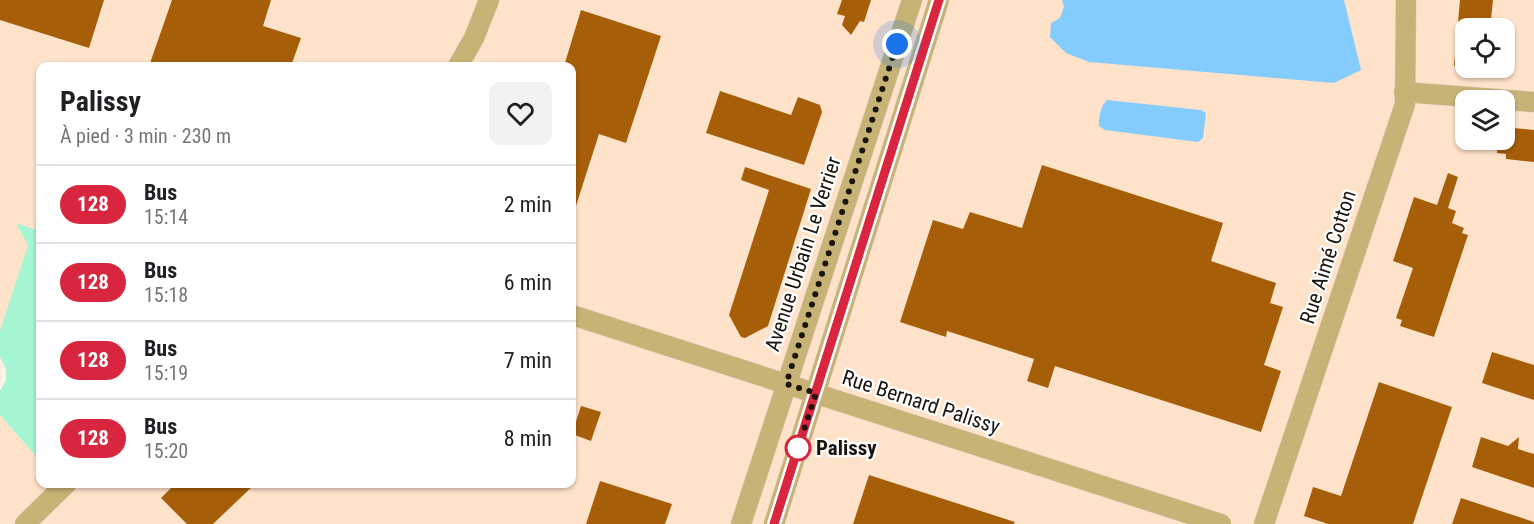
<!DOCTYPE html>
<html lang="fr">
<head>
<meta charset="utf-8">
<style>
	body { margin:0; font-family:"Roboto Condensed",sans-serif; background:#f2f2f2; color:#202124; height:100vh; display:flex; flex-direction:column; font-size:22px; white-space:nowrap }
	* { box-sizing:border-box; margin:0 }
	p { font-size:20px; color:#757577 }
	.icon { flex:none; width:33px; height:33px; fill:none; stroke:currentColor; stroke-width:2; stroke-linecap:round; stroke-linejoin:round }
	.map { position:relative; flex:1; overflow:hidden }
	.panel { position:absolute; left:36px; top:62px; width:540px; height:426px; display:flex; flex-direction:column; background:#fff; border-radius:12px; box-shadow:0 2px 4px #0004 }
	.panel>* { flex:none }
	.badge { padding:0 12px; border-radius:20px; font-size:21px; line-height:39px }
	.controls { position:absolute; left:1455px; top:18px; display:grid; gap:12px }
	.controls a { display:grid; place-items:center; width:60px; height:60px; border-radius:12px; background:#fff; box-shadow:0 2px 4px #0004; font-size:30px }
	.you { position:absolute; width:30px; height:30px; margin:-15px; border:4px solid #fff; border-radius:50%; background:#1a73e8; box-shadow:0 0 0 9px #1a73e833 }
	.map>.badge { position:absolute; translate:-50% -50%; box-shadow:0 0 0 3px #fff }
	.round { display:grid; place-items:center; flex:none; width:63px; height:63px; border-radius:12px; background:#f2f2f2 }
	.overview { display:flex; align-items:center; justify-content:space-between; height:102px; padding:0 24px }
	h1 { font-size:28px; font-weight:700; line-height:45px }
	ul { padding:0; list-style:none }
	li { display:flex; align-items:center; gap:18px; height:78px; padding:0 24px; border-top:2px solid #e0e0e0 }
	li div { flex:1 }
	li b { display:block; font-size:22px }
	li em { font-style:normal }
	li .badge { min-width:66px; font-weight:700; text-align:center }
	.map>svg:first-child { display:block }
	.built { fill:#ffe2ca; fill-rule:evenodd }
	.green { fill:#a6f6d3 }
	.water { fill:#85ccfe }
	.building { fill:#a65f08 }
	.lines { fill:none; stroke-linecap:round; stroke-linejoin:round }
	.minor-casing { stroke:#dbcec3; stroke-width:21 }
	.minor { stroke:#c7b375; stroke-width:20 }
	.line-casing { stroke:#fff; stroke-width:14 }
	.line { stroke:#d7263d; stroke-width:9 }
	.walk { stroke:#1b140d; stroke-width:6; stroke-dasharray:0 10.8 }
	.stop-dot { fill:#fff; stroke:#d7263d; stroke-width:3 }
	.labels { text-anchor:middle; stroke-width:4.5; stroke-linejoin:round; paint-order:stroke }
	.street-label { font-size:21px; fill:#1b140d; stroke:#fff }
	.stop-label { font-size:21px; font-weight:bold; fill:#1b140d; stroke:#fff; text-anchor:start }
</style>
</head>
<body>
<div class="map">
<svg width="1534" height="524" viewBox="0 0 1534 524">
	<rect width="100%" height="100%" fill="#fff1e6"/>
	<path class="built" d="M 0,0 L 1534,0 L 1534,524 L 0,524 L 0,415 L 40,461 L 40,483 L 572,483 L 572,66 L 40,66 L 40,231 L 18,224 L 28,245 L 0,331 ZM 1466,28 L 1504,28 L 1504,68 L 1466,68 ZM 1466,100 L 1504,100 L 1504,140 L 1466,140 Z"/>
	<path class="green" d="M 16,223 L 40,231 L 40,461 L 0,415 L 0,391 L 6,380 L 6,369 L 0,357 L 0,331 L 28,245 Z"/>
	<g class="water">
		<path d="M 1062,0 L 1344,0 L 1361,70 L 1334,83 L 1089,62 L 1066,53 L 1050,37 L 1051,23 L 1060,18 L 1064,7 Z"/>
		<path d="M 1107,100 L 1201,110 L 1206,113 L 1203,138 L 1198,142 L 1105,130 L 1099,126 C 1099,116 1100,107 1107,100 Z"/>
	</g>
	<g class="building">
		<path d="M 0,0 L 104,0 L 89,48 L 0,20 Z"/>
		<path d="M 172,0 L 271,0 L 263,26 L 301,38 L 291,66 L 149,66 Z"/>
		<path d="M 842,0 L 871,0 L 864,22 L 860,21 L 851,35 L 842,25 L 845,16 L 837,14 Z"/>
		<path d="M 1460,0 L 1493,0 L 1490,28 L 1466,28 L 1466,67 L 1454,66 Z"/>
		<path d="M 581,10 L 661,36 L 626,143 L 599,134 L 574,212 L 572,212 L 572,66 L 564,66 Z"/>
		<path d="M 720,91 L 791,115 L 798,97 L 820,105 L 822,112 L 804,165 L 706,133 Z"/>
		<path d="M 1504,127 L 1534,130 L 1534,162 L 1506,159 L 1506,154 L 1497,153 L 1498,140 L 1504,140 Z"/>
		<path d="M 1042,165 L 1223,223 L 1211,261 L 1276,283 L 1270,303 L 1283,307 L 1264,365 L 1281,371 L 1261,432 L 1055,366 L 1048,388 L 1027,381 L 1034,359 L 947,331 L 946,337 L 900,322 L 933,220 L 963,229 L 970,212 L 1022,228 Z"/>
		<path d="M 745,167 L 811,189 L 768,326 L 745,338 L 741,337 L 729,315 L 769,190 L 741,180 Z"/>
		<path d="M 1448,173 L 1458,177 L 1448,208 L 1456,211 L 1452,223 L 1464,228 L 1462,233 L 1468,235 L 1434,337 L 1400,326 L 1402,320 L 1396,318 L 1413,268 L 1393,261 L 1414,197 L 1437,205 Z"/>
		<path d="M 1492,352 L 1534,365 L 1534,400 L 1482,383 Z"/>
		<path d="M 1379,382 L 1452,407 L 1413,524 L 1328,524 L 1304,516 L 1313,487 L 1341,496 Z"/>
		<path d="M 581,406 L 601,412 L 591,441 L 572,434 Z"/>
		<path d="M 1481,437 L 1508,446 L 1519,437 L 1518,449 L 1534,454 L 1534,488 L 1472,467 Z"/>
		<path d="M 869,475 L 1015,522 L 1014,524 L 853,524 Z"/>
		<path d="M 600,481 L 672,504 L 665,524 L 586,524 Z"/>
		<path d="M 176,483 L 256,483 L 213,524 L 187,524 L 161,498 Z"/>
		<path d="M 1461,498 L 1534,522 L 1534,524 L 1452,524 Z"/>
	</g>
	<g class="lines">
		<g class="minor-casing">
			<g id="minor">
				<path d="M 458,66 L 474,38 L 489,0"/>
				<path d="M 1404,92 L 1534,102"/>
				<path d="M 572,315 L 1221,524"/>
				<path d="M 25,524 L 67,483"/>
				<path d="M 741,524 L 912,0"/>
				<path d="M 774,524 L 939,0"/>
				<path d="M 1264,524 L 1405,104 L 1406,0"/>
			</g>
		</g>
		<use href="#minor" class="minor"/>
	</g>
	<g class="lines">
		<g class="line-casing">
			<path id="line" d="M 774,524 L 939,0"/>
		</g>
		<use href="#line" class="line"/>
		<path class="walk" d="M 798,448 L 816,393 L 786,384 L 897,44"/>
	</g>
	<circle class="stop-dot" cx="798" cy="448" r="12"/>
	<g class="labels">
		<g class="street-label">
			<text transform="translate(803 254) rotate(-72)" y="7">Avenue Urbain Le Verrier</text>
			<text transform="translate(1328 257) rotate(-72)" y="7">Rue Aimé Cotton</text>
			<text transform="translate(921 402) rotate(18)" y="7">Rue Bernard Palissy</text>
		</g>
		<g class="stop-label">
			<text x="816" y="455">Palissy</text>
		</g>
	</g>
</svg>
<div class="controls">
<a><svg class="icon" aria-label="locate" viewBox="0 0 24 24"><circle cx="12" cy="12" r="6"/><path d="M12 2v4M12 18v4M2 12h4M18 12h4"/></svg></a>
<a><svg class="icon" aria-label="layers" viewBox="0 0 24 24"><path d="M12 4l9 5-9 5-9-5zM3 14l9 5 9-5"/></svg></a>
</div>
<div class="you" style="left:897px;top:44px"></div>
<section class="panel">
<div class="overview"><div><h1>Palissy</h1><p>À pied · 3 min · 230 m</p></div><a class="round"><svg class="icon" aria-label="heart" viewBox="0 0 24 24"><path d="M12 20l-8-8c-3-5 5-10 8-4 3-6 11-1 8 4z"/></svg></a></div>
<ul>
<li><span class="badge" style="background:#d7263d;color:#fff">128</span><div><b>Bus</b><p>15:14</p></div><em>2 min</em></li>
<li><span class="badge" style="background:#d7263d;color:#fff">128</span><div><b>Bus</b><p>15:18</p></div><em>6 min</em></li>
<li><span class="badge" style="background:#d7263d;color:#fff">128</span><div><b>Bus</b><p>15:19</p></div><em>7 min</em></li>
<li><span class="badge" style="background:#d7263d;color:#fff">128</span><div><b>Bus</b><p>15:20</p></div><em>8 min</em></li>
</ul>
</section>
</div>
</body>
</html>
